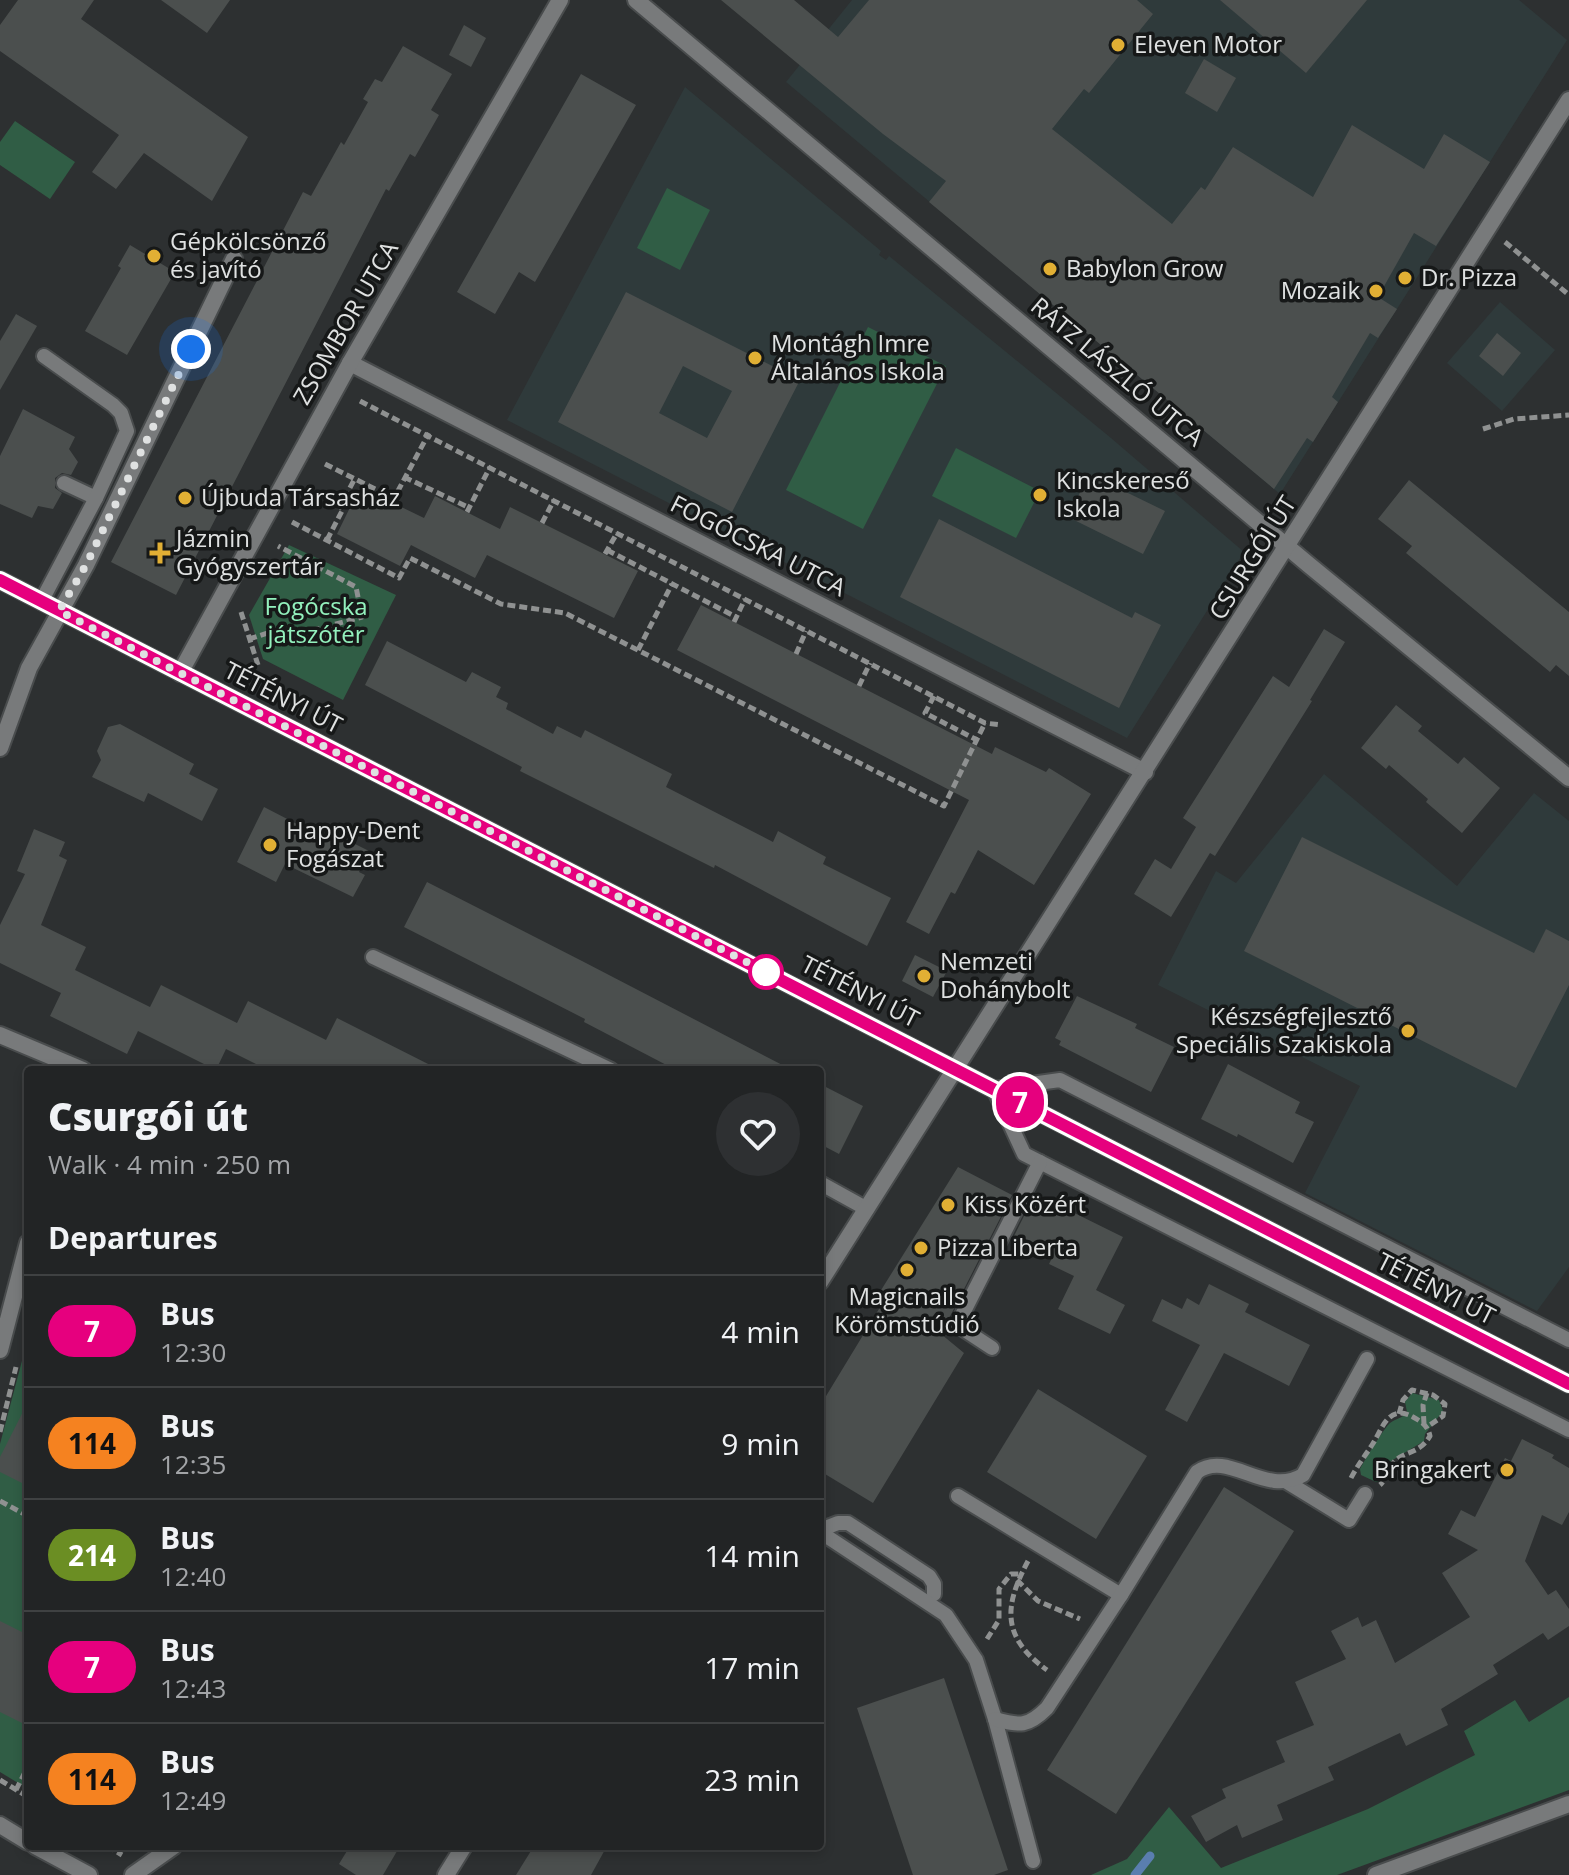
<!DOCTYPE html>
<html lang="en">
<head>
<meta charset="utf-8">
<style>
	body { margin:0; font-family:"Open Sans",sans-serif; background:#2e3032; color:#f1f3f6; height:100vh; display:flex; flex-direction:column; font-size:30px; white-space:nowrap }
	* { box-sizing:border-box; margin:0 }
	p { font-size:26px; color:#a2a4a7 }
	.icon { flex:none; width:44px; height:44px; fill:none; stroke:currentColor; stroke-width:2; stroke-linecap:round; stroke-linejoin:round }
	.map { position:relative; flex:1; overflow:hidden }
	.panel { position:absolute; left:24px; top:1066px; width:800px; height:784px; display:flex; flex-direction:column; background:#222425; border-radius:8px; box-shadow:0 4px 12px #0003,0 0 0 2px #3f4142 }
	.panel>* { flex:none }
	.badge { padding:0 16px; border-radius:26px; font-size:28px; line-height:52px }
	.you { position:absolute; width:40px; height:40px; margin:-20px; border:6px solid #fff; border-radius:50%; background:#1a73e8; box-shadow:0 0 0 12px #1a73e833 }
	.map>.badge { position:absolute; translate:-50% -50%; box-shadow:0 0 0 4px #fff }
	h2 { padding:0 24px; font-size:30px; line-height:72px }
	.round { display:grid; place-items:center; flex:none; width:84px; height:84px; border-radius:42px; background:#2e3032 }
	.summary { display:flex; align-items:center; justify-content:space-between; height:136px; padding:0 24px }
	h1 { font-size:38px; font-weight:800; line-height:60px }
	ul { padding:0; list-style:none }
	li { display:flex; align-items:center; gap:24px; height:112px; padding:0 24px; border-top:2px solid #3f4142 }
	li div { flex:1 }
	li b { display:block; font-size:30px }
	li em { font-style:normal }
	li .badge { min-width:88px; font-weight:700; text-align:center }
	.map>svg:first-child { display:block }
	.built { fill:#2f3a3b }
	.green { fill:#305d45 }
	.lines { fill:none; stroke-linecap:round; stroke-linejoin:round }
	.stream { stroke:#5a7eaf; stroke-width:9 }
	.building { fill:#4b4f4e; fill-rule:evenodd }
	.service-casing { stroke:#494c4d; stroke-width:18 }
	.minor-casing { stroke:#494c4d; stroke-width:20 }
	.tertiary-casing { stroke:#494c4d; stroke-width:20 }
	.path { stroke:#8f9191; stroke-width:5; stroke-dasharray:8 4; stroke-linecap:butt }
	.service { stroke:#787a7b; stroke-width:14 }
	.minor { stroke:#787a7b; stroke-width:16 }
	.tertiary { stroke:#787a7b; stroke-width:16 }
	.line-casing { stroke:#fff; stroke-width:18 }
	.line { stroke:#e6007e; stroke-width:12 }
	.walk { stroke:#dfe1e1; stroke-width:8; stroke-dasharray:0 14.4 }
	.poi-dot { fill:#e1af34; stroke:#161818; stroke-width:3 }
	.stop-dot { fill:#fff; stroke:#e6007e; stroke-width:4 }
	.labels { text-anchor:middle; stroke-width:7; stroke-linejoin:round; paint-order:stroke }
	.poi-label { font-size:24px; fill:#dfe1e1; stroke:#161818; text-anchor:start }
	.street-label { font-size:24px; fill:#dfe1e1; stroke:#161818 }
	.park-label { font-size:24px; fill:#93f1bd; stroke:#161818 }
</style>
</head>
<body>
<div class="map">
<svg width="1569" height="1875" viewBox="0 0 1569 1875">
	<rect width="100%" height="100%" fill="#2d3031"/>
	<g class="built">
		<path d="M 852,0 L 1519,0 L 1567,40 L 1280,494 L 786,82 Z"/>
		<path d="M 685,87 L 881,251 L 879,255 L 886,260 L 889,256 L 1111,438 L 1244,552 L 1127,738 L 507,420 Z"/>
		<path d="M 1500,302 L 1555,350 L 1502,411 L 1447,363 Z"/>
		<path d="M 1324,774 L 1457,886 L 1534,793 L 1569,821 L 1569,1267 L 1537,1311 L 1305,1193 L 1360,1086 L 1158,985 L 1216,871 L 1236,883 Z"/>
	</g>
	<g class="green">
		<path d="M 15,121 L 75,162 L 50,199 L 0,165 L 0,142 Z"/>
		<path d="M 667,188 L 710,210 L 680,270 L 637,248 Z"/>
		<path d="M 868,327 L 946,366 L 863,529 L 786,490 Z"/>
		<path d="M 956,448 L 1040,491 L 1016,538 L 932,496 Z"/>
		<path d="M 289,545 L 396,595 L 343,700 L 263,659 L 249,615 Z"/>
		<path d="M 28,1338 L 28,1789 L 0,1772 L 0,1444 Z"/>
		<path d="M 1412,1393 L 1439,1400 L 1443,1411 L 1425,1434 L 1424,1441 L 1391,1461 L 1383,1480 L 1376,1482 L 1361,1475 L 1360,1469 C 1364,1461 1384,1428 1390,1423 C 1396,1418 1402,1419 1407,1412 L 1405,1402 Z"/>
		<path d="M 1569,1697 L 1569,1790 L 1337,1875 L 1091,1875 L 1127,1859 L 1169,1807 L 1221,1868 L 1368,1809 L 1475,1755 L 1464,1731 L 1515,1700 L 1529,1722 Z"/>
	</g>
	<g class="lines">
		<path class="stream" d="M 1135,1875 L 1150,1856"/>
	</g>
	<g class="building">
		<path d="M 18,0 L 94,0 L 81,19 L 248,137 L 212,201 L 144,153 L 116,189 L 92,172 L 119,135 L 0,51 L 0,25 Z"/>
		<path d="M 161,0 L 230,0 L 207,33 Z"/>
		<path d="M 721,0 L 794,0 L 838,37 L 869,0 L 1137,0 L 1153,14 L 1089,93 L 1084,89 L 1052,129 L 1172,224 L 1201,187 L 1205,190 L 1233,147 L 1313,197 L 1352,125 L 1424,169 L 1444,134 L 1490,162 L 1436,246 L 1414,233 L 1378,297 L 1397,309 L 1378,338 L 1370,333 L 1332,397 L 1338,402 L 1313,442 L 1307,438 L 1274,489 L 929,202 L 946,181 L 883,134 Z"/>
		<path d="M 1220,0 L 1367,0 L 1306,73 Z"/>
		<path d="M 464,25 L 486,38 L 471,67 L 449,55 Z"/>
		<path d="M 403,46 L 452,74 L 431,110 L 439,115 L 415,157 L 410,154 L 389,191 L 386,189 L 176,595 L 111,562 L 303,192 L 311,196 L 341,142 L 344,145 L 368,102 L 363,99 L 375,79 L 382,82 Z"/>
		<path d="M 1204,59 L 1236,78 L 1217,112 L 1185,93 Z"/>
		<path d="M 581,74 L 636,105 L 535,282 L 519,272 L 495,314 L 457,292 Z"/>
		<path d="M 130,245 L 175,272 L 127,355 L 85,331 L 121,268 L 118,266 Z"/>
		<path d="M 626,292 L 800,380 L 732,512 L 558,422 ZM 683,366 L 732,391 L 707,438 L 659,413 Z"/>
		<path d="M 16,314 L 37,326 L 0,390 L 0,341 Z"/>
		<path d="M 1497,333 L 1521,353 L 1503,376 L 1479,356 Z"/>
		<path d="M 23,409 L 75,437 L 69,449 L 78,462 L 71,475 L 62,473 L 55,478 L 55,488 L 62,493 L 53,509 L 38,506 L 32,518 L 0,504 L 0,456 Z"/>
		<path d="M 1089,474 L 1165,511 L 1143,554 L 1068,517 Z"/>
		<path d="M 1409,480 L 1569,612 L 1569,676 L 1556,665 L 1550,672 L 1406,553 L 1412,546 L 1378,519 Z"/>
		<path d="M 360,487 L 424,518 L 435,496 L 500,529 L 510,507 L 638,571 L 614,618 L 487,555 L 475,578 L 411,545 L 400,566 L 337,534 Z"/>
		<path d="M 939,519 L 1132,618 L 1135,612 L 1161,625 L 1119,708 L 900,597 Z"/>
		<path d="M 701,605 L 992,754 L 995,747 L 1046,772 L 1049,768 L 1091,794 L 1034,885 L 978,850 L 955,894 L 951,892 L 929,934 L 906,922 L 969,800 L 677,650 Z"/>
		<path d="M 1324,629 L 1345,642 L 1310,700 L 1312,701 L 1215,856 L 1210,853 L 1171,917 L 1134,894 L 1155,859 L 1171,869 L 1196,827 L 1183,818 L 1273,676 L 1289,687 Z"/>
		<path d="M 387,641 L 466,682 L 472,672 L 501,687 L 496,697 L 508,703 L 506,709 L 553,734 L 557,726 L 581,738 L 585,730 L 672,774 L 666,787 L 773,842 L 778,831 L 826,857 L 823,864 L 891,898 L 867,946 L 715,865 L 714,868 L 520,771 L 522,767 L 365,685 Z"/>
		<path d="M 1396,705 L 1422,726 L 1418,731 L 1458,764 L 1464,757 L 1500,788 L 1462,833 L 1426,802 L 1428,799 L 1389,765 L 1386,769 L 1361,748 Z"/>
		<path d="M 120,724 L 194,764 L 189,774 L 218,789 L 202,821 L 148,793 L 144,802 L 92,777 L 101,760 L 97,751 L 108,727 Z"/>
		<path d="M 264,807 L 328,840 L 331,832 L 369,851 L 359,872 L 365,875 L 353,897 L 285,864 L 276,882 L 237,862 Z"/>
		<path d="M 34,829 L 65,842 L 59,856 L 67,860 L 41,925 L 86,947 L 75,970 L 150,1007 L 161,985 L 237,1023 L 248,1001 L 326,1040 L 337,1018 L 440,1070 L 268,1070 L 226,1049 L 216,1070 L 138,1031 L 127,1054 L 50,1016 L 61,993 L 0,963 L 0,925 L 25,874 L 17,871 Z"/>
		<path d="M 1302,837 L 1534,953 L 1546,929 L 1569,941 L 1569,985 L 1516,1088 L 1244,951 Z"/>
		<path d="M 427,882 L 582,961 L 792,1070 L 676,1070 L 584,1022 L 585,1019 L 404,927 Z"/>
		<path d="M 915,955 L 947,971 L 933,997 L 902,981 Z"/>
		<path d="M 1077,996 L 1137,1024 L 1135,1028 L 1174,1047 L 1151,1092 L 1059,1045 L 1061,1041 L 1055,1038 Z"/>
		<path d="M 1228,1064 L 1300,1102 L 1295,1113 L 1314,1122 L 1293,1163 L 1238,1134 L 1237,1137 L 1201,1119 Z"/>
		<path d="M 820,1084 L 863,1106 L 839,1154 L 820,1144 Z"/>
		<path d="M 958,1167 L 1012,1195 L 941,1334 L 964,1353 L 873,1503 L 820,1471 L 820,1406 L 885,1299 L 878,1295 Z"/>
		<path d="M 1046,1199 L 1123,1237 L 1096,1290 L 1125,1305 L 1110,1334 L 1058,1309 L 1074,1276 L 1049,1264 L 1053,1256 L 1014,1236 L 1030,1204 L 1041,1209 Z"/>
		<path d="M 1209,1284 L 1249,1304 L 1245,1312 L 1310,1345 L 1289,1386 L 1224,1353 L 1187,1422 L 1165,1410 L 1200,1345 L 1152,1321 L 1162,1299 L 1182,1309 L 1187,1298 L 1199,1305 Z"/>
		<path d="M 1038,1389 L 1147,1456 L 1096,1539 L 987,1472 Z"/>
		<path d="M 28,1402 L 28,1486 L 0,1472 L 0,1457 Z"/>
		<path d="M 1522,1439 L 1554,1455 L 1552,1458 L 1569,1468 L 1569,1512 L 1562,1525 L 1542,1515 L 1525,1561 L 1548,1595 L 1556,1590 L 1569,1609 L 1569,1626 L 1548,1640 L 1543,1633 L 1493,1665 L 1498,1674 L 1441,1709 L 1448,1725 L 1406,1746 L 1400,1733 L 1328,1767 L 1334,1780 L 1277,1805 L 1283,1820 L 1242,1838 L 1237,1825 L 1206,1842 L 1191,1816 L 1226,1798 L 1222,1789 L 1285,1762 L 1276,1741 L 1314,1725 L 1295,1682 L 1346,1659 L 1331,1631 L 1358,1617 L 1362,1627 L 1376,1620 L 1395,1663 L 1470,1617 L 1442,1573 L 1478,1550 L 1448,1534 L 1461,1510 L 1475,1517 L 1505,1458 L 1511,1461 Z"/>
		<path d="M 1224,1487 L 1294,1531 L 1116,1814 L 1047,1770 Z"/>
		<path d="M 0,1621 L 28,1635 L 28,1726 L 0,1712 Z"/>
		<path d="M 944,1678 L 1008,1870 L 994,1875 L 913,1875 L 857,1708 Z"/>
		<path d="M 350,1846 L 400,1846 L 383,1875 L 356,1875 L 339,1864 Z"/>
		<path d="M 534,1846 L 607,1846 L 591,1875 L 516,1875 Z"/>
	</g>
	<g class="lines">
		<g class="service-casing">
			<g id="service">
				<path d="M 64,483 L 96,498"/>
				<path d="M 41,602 L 96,498 L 127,431 L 121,413 L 113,405 L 44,356"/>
				<path d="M 373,957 L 611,1070"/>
				<path d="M 820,1183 L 867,1209"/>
				<path d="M 1569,1340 L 1060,1080 L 994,1089 L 1024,1154 L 1569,1430"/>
				<path d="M 992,1348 L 957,1325 L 1040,1162"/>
				<path d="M 1287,1482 L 1349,1520 L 1365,1494"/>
				<path d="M 958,1496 L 1121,1595"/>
				<path d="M 820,1530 L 838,1523 L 848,1523 L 929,1576 L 934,1584 L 934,1594"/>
				<path d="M 820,1532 L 946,1615 L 976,1660 L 995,1719 L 1033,1861"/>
				<path d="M 995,1719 C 1020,1726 1028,1727 1047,1708 L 1121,1595 L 1197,1472 C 1229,1449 1265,1498 1303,1475 L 1367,1359"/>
			</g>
		</g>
		<g class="minor-casing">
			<g id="minor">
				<path d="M 636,0 L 1309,565 L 1569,778"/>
				<path d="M 350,363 L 1145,772"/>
				<path d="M 180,673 L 350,363 L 560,0"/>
				<path d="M 0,748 L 29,668 L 86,565 L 234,259"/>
				<path d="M 0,1035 L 83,1070"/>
				<path d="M 820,1282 L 1569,100"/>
				<path d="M 0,1350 L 28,1243"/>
				<path d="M 0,1825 L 28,1842"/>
				<path d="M 35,1846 L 89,1875"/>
				<path d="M 133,1875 L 174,1846"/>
				<path d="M 446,1875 L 464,1846"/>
				<path d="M 1376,1875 L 1569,1804"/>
			</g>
		</g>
		<g class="tertiary-casing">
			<path id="tertiary" d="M 0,580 L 1569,1384"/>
		</g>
		<g class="path">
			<path d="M 1505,242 L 1569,295"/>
			<path d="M 360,401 L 985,723 L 1001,725"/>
			<path d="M 1483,429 L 1514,419 L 1569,415"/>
			<path d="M 325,464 L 393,498"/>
			<path d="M 404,477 L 470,508"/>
			<path d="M 392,502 L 429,433"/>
			<path d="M 467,512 L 490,467"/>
			<path d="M 292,522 L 399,578 L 410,558 L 501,604 L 565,613 L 944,806 L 985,723"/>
			<path d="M 542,523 L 554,500"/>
			<path d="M 327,540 L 343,509 L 340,507 L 354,480"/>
			<path d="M 607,550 L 736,617"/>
			<path d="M 605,554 L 617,533"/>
			<path d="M 241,612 L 258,665"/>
			<path d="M 734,622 L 745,599"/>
			<path d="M 249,639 L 277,630 L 280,639 L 362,617 L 356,587 L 278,546"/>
			<path d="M 638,650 L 672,584"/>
			<path d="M 796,654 L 806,631"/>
			<path d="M 859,686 L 870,663"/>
			<path d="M 934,696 L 925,713 L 977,740"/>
			<path d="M 1399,1414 L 1403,1400 L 1412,1390 L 1433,1395 L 1445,1404 L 1443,1416 L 1427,1427"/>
			<path d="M 1424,1424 L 1423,1405 L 1427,1393"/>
			<path d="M 0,1432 L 16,1367"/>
			<path d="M 1351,1478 C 1357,1466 1365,1456 1372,1445 C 1382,1430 1388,1403 1413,1417 C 1422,1422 1428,1426 1430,1436 C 1419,1455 1404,1450 1393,1463 C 1387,1470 1387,1479 1380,1485"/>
			<path d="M 0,1501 L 28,1516"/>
			<path d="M 1028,1561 C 1004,1606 1001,1637 1047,1670"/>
			<path d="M 1017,1580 L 1038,1601 L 1080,1619"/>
			<path d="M 987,1639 L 999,1620 L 999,1589 L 1011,1574 L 1021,1574"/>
			<path d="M 0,1780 L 28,1797"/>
			<path d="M 16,1790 L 28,1766"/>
			<path d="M 107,1846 L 122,1855"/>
		</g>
		<use href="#service" class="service"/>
		<use href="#minor" class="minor"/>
		<use href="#tertiary" class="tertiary"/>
	</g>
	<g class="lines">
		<g class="line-casing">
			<path id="line" d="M 0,580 L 1569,1384"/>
		</g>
		<use href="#line" class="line"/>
		<path class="walk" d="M 191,349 L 86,565 L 59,611 L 770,974 L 766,972"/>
	</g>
	<g class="poi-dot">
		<circle cx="1118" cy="45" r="8"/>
		<circle cx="154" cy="256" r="8"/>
		<circle cx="1050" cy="269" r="8"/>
		<circle cx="1405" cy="278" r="8"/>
		<circle cx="1376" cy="291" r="8"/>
		<circle cx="755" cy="358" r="8"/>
		<circle cx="1040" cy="495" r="8"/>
		<circle cx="185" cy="498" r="8"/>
		<path d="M156 541h8v8h8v8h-8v8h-8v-8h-8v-8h8z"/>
		<circle cx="270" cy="845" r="8"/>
		<circle cx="924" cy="976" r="8"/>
		<circle cx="1408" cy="1031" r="8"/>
		<circle cx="948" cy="1205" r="8"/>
		<circle cx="921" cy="1248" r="8"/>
		<circle cx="907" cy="1270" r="8"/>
		<circle cx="1507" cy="1470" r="8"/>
	</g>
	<circle class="stop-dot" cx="766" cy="972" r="16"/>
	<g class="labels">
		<g class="poi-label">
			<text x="1134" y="53">Eleven Motor</text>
			<text x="170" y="250">Gépkölcsönző<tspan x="170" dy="28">és javító</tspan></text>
			<text x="1066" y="277">Babylon Grow</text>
			<text x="1421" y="286">Dr. Pizza</text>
			<text x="1360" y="299" text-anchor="end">Mozaik</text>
			<text x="771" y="352">Montágh Imre<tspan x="771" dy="28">Általános Iskola</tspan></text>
			<text x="1056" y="489">Kincskereső<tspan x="1056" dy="28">Iskola</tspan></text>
			<text x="201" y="506">Újbuda Társasház</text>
			<text x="176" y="547">Jázmin<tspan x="176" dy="28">Gyógyszertár</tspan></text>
			<text x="286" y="839">Happy-Dent<tspan x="286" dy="28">Fogászat</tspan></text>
			<text x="940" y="970">Nemzeti<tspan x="940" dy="28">Dohánybolt</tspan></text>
			<text x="1392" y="1025" text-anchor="end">Készségfejlesztő<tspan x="1392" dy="28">Speciális Szakiskola</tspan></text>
			<text x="964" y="1213">Kiss Közért</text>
			<text x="937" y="1256">Pizza Liberta</text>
			<text x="907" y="1305" text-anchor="middle">Magicnails<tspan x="907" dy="28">Körömstúdió</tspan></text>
			<text x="1491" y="1478" text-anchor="end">Bringakert</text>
		</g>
		<g class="street-label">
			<text transform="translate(346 323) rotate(-60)" y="8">ZSOMBOR UTCA</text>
			<text transform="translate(1117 372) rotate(40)" y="8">RÁTZ LÁSZLÓ UTCA</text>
			<text transform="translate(758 546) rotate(27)" y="8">FOGÓCSKA UTCA</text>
			<text transform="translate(1253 558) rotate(-58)" y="8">CSURGÓI ÚT</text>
			<text transform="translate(283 698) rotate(27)" y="8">TÉTÉNYI ÚT</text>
			<text transform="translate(860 992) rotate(27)" y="8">TÉTÉNYI ÚT</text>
			<text transform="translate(1436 1289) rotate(27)" y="8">TÉTÉNYI ÚT</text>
		</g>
		<g class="park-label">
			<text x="316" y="615">Fogócska<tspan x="316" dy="28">játszótér</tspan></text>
		</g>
	</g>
</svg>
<div class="you" style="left:191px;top:349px"></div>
<b class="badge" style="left:1020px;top:1102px;background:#e6007e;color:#fff">7</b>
<section class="panel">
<div class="summary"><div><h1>Csurgói út</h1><p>Walk · 4 min · 250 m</p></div><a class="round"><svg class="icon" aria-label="heart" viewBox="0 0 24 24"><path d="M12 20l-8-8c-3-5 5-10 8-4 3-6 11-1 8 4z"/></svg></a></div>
<h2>Departures</h2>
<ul>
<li><span class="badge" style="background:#e6007e;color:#fff">7</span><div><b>Bus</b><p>12:30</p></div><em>4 min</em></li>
<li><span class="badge" style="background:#f58220;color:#111">114</span><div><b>Bus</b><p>12:35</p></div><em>9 min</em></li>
<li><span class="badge" style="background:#6b8e23;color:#fff">214</span><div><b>Bus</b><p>12:40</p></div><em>14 min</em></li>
<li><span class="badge" style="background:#e6007e;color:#fff">7</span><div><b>Bus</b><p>12:43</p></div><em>17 min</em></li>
<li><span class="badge" style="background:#f58220;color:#111">114</span><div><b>Bus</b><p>12:49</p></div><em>23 min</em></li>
</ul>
</section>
</div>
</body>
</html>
